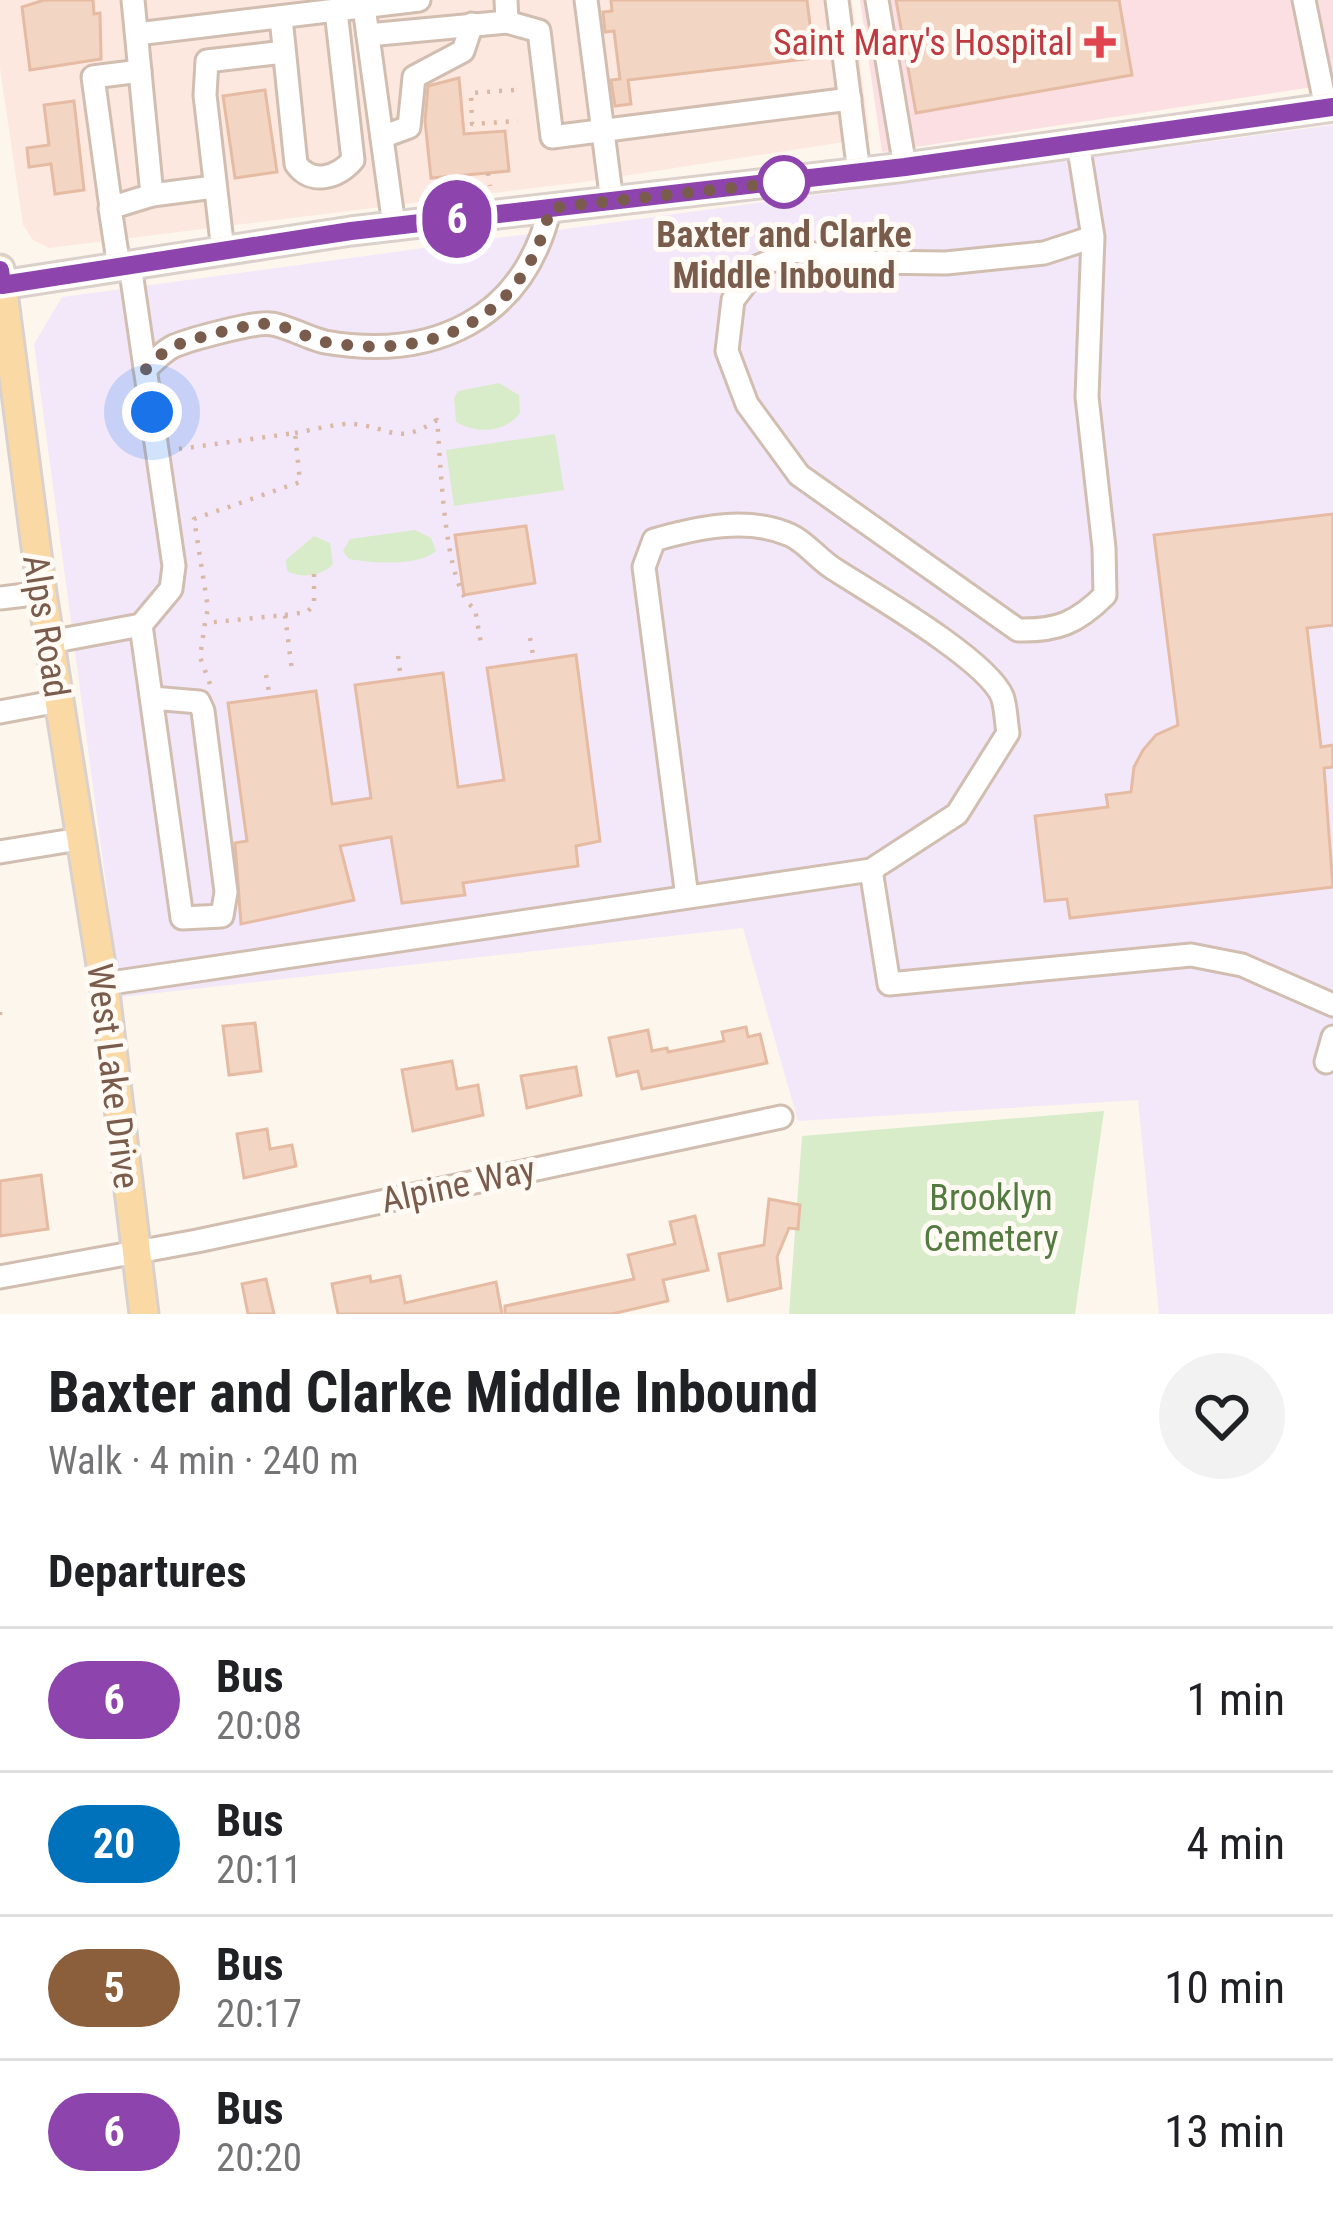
<!DOCTYPE html>
<html lang="en">
<head>
<meta charset="utf-8">
<style>
	body { margin:0; font-family:"Roboto Condensed",sans-serif; background:#f2f2f2; color:#202124; height:100vh; display:flex; flex-direction:column; font-size:45px; white-space:nowrap }
	* { box-sizing:border-box; margin:0 }
	p { font-size:39px; color:#757577 }
	.icon { flex:none; width:66px; height:66px; fill:none; stroke:currentColor; stroke-width:2; stroke-linecap:round; stroke-linejoin:round }
	.map { position:relative; height:1314px; overflow:hidden }
	.panel { display:flex; flex-direction:column; background:#fff; flex:1 }
	.panel>* { flex:none }
	.badge { padding:0 24px; border-radius:39px; font-size:42px; line-height:78px }
	.you { position:absolute; width:60px; height:60px; margin:-30px; border:9px solid #fff; border-radius:50%; background:#1a73e8; box-shadow:0 0 0 18px #1a73e833 }
	.map>.badge { position:absolute; translate:-50% -50%; box-shadow:0 0 0 6px #fff }
	h2 { padding:0 48px; font-size:45px; line-height:108px }
	.round { display:grid; place-items:center; flex:none; width:126px; height:126px; border-radius:63px; background:#f2f2f2 }
	.headline { display:flex; align-items:center; justify-content:space-between; height:204px; padding:0 48px }
	h1 { font-size:57px; font-weight:700; line-height:90px }
	ul { padding:0; list-style:none }
	li { display:flex; align-items:center; gap:36px; height:144px; padding:0 48px; border-top:3px solid #e0e0e0 }
	li div { flex:1 }
	li b { display:block; font-size:45px }
	li em { font-style:normal }
	li .badge { min-width:132px; font-weight:700; text-align:center }
	.map>svg:first-child { display:block }
	.commercial { fill:#fde8e0 }
	.education { fill:#f3e8fa }
	.medical { fill:#fbdfe3 }
	.green { fill:#d8ecc9 }
	.building { fill:#f3d5c3; stroke:#e6bba3; stroke-width:3 }
	.lines { fill:none; stroke-linecap:round; stroke-linejoin:round }
	.minor-casing { stroke:#d1beb0; stroke-width:27 }
	.major-casing { stroke:#dad1cd; stroke-width:33 }
	.path { stroke:#d9b8a5; stroke-width:4.5; stroke-dasharray:3 9; stroke-linecap:butt }
	.minor { stroke:#fff; stroke-width:21 }
	.major { stroke:#fbd9a5; stroke-width:27 }
	.line-casing { stroke:#fff; stroke-width:27 }
	.line { stroke:#8e44ad; stroke-width:18 }
	.walk { stroke:#7a5c4d; stroke-width:12; stroke-dasharray:0 21.6 }
	.health-dot { fill:#e0444e; stroke:#fffaf3; stroke-width:4.5 }
	.stop-dot { fill:#fff; stroke:#8e44ad; stroke-width:6 }
	.labels { text-anchor:middle; stroke-width:10; stroke-linejoin:round; paint-order:stroke }
	.health-label { font-size:36px; fill:#be3a42; stroke:#fffaf3; text-anchor:end }
	.stop-label { font-size:36px; font-weight:bold; fill:#7a5c4d; stroke:#fffaf3 }
	.street-label { font-size:36px; fill:#7a5c4d; stroke:#fffaf3 }
	.park-label { font-size:36px; fill:#537a41; stroke:#fffaf3 }
</style>
</head>
<body>
<div class="map">
<svg width="1333" height="1314" viewBox="0 0 1333 1314">
	<rect width="100%" height="100%" fill="#fdf6ec"/>
	<path class="commercial" d="M 0,0 L 852,0 L 870,138 L 591,181 L 49,248 L 33,240 L 23,225 L 0,68 Z"/>
	<path class="education" d="M 1333,125 L 1333,1314 L 1159,1314 L 1138,1100 L 798,1121 L 743,928 L 121,997 L 34,344 L 62,297 Z"/>
	<path class="medical" d="M 860,0 L 1333,0 L 1333,84 L 882,152 Z"/>
	<g class="green">
		<path d="M 499,383 L 519,395 L 520,413 C 505,433 476,434 456,422 L 454,398 L 458,391 Z"/>
		<path d="M 555,434 L 564,490 L 454,506 L 446,450 Z"/>
		<path d="M 415,530 L 431,538 L 436,551 C 418,567 373,563 349,559 L 343,551 L 350,539 Z"/>
		<path d="M 314,536 L 330,543 L 333,564 C 322,576 301,579 287,571 L 286,560 Z"/>
		<path d="M 1104,1111 L 1075,1314 L 789,1314 L 802,1136 Z"/>
	</g>
	<g class="building">
		<path d="M 44,0 L 93,0 L 94,14 L 100,13 L 101,59 L 30,70 L 22,7 Z"/>
		<path d="M 611,0 L 807,0 L 814,58 L 628,80 L 631,104 L 615,106 L 611,80 L 620,79 L 614,31 L 605,32 L 603,12 L 612,11 Z"/>
		<path d="M 896,0 L 1119,0 L 1132,75 L 916,113 Z"/>
		<path d="M 459,78 L 464,134 L 505,131 L 509,171 L 431,178 L 425,121 L 428,86 Z"/>
		<path d="M 265,90 L 277,172 L 235,178 L 223,96 Z"/>
		<path d="M 74,101 L 84,190 L 55,194 L 51,164 L 29,167 L 27,148 L 49,145 L 44,105 Z"/>
		<path d="M 1333,514 L 1333,625 L 1307,628 L 1321,747 L 1333,745 L 1333,767 L 1324,768 L 1333,887 L 1070,918 L 1067,899 L 1045,901 L 1035,816 L 1108,807 L 1106,795 L 1131,792 L 1134,767 L 1143,750 L 1156,735 L 1178,725 L 1154,535 Z"/>
		<path d="M 526,526 L 535,583 L 464,595 L 455,535 Z"/>
		<path d="M 576,655 L 600,841 L 576,846 L 578,866 L 463,883 L 465,895 L 402,903 L 391,837 L 340,846 L 354,900 L 241,924 L 235,843 L 247,841 L 228,703 L 316,691 L 332,804 L 371,798 L 355,685 L 443,673 L 458,787 L 504,780 L 487,668 Z"/>
		<path d="M 255,1023 L 261,1071 L 229,1075 L 223,1026 Z"/>
		<path d="M 746,1027 L 748,1037 L 760,1034 L 767,1063 L 642,1089 L 638,1071 L 617,1076 L 609,1038 L 648,1030 L 652,1051 L 667,1048 L 668,1052 L 724,1041 L 722,1032 Z"/>
		<path d="M 452,1061 L 457,1089 L 478,1085 L 483,1115 L 413,1131 L 402,1070 Z"/>
		<path d="M 576,1067 L 581,1095 L 527,1108 L 521,1076 Z"/>
		<path d="M 267,1129 L 270,1149 L 292,1145 L 296,1166 L 244,1178 L 237,1134 Z"/>
		<path d="M 41,1175 L 48,1229 L 0,1236 L 0,1181 Z"/>
		<path d="M 769,1199 L 800,1205 L 798,1229 L 789,1228 L 777,1257 L 781,1288 L 728,1301 L 719,1254 L 764,1245 Z"/>
		<path d="M 695,1216 L 708,1270 L 663,1280 L 668,1301 L 612,1314 L 505,1314 L 505,1306 L 634,1279 L 628,1255 L 675,1244 L 670,1222 Z"/>
		<path d="M 370,1276 L 371,1282 L 400,1276 L 405,1303 L 496,1282 L 502,1314 L 338,1314 L 332,1284 Z"/>
		<path d="M 266,1279 L 274,1314 L 248,1314 L 242,1284 Z"/>
	</g>
	<g class="lines">
		<g class="minor-casing">
			<g id="minor">
				<path d="M 586,0 L 612,202"/>
				<path d="M 837,0 L 859,173"/>
				<path d="M 877,0 L 905,167"/>
				<path d="M 1304,0 L 1326,108"/>
				<path d="M 364,7 L 394,226"/>
				<path d="M 281,18 L 296,164 C 312,186 338,177 353,160 L 336,11"/>
				<path d="M 507,22 L 539,31 L 552,137 L 850,99"/>
				<path d="M 137,34 L 419,0"/>
				<path d="M 368,35 L 507,22 L 506,0"/>
				<path d="M 382,137 L 409,127 L 414,77 L 463,51 L 472,24"/>
				<path d="M 1078,143 L 1093,237 L 1087,397 L 1104,548 L 1105,595 C 1077,623 1057,631 1018,630 L 799,475 L 747,404 L 727,351 L 733,300 L 759,266 L 795,251 L 866,262 L 946,263 L 1044,253 L 1093,237"/>
				<path d="M 152,195 L 214,187"/>
				<path d="M 111,208 L 93,77 L 140,71"/>
				<path d="M 223,251 L 205,95 L 207,61 L 284,52"/>
				<path d="M 119,267 L 110,208 L 152,195 L 133,0"/>
				<path d="M 145,369 C 154,362 163,351 174,346 C 191,339 256,321 272,324 C 290,327 307,338 325,342 C 434,361 524,319 550,208"/>
				<path d="M 0,598 L 42,593"/>
				<path d="M 141,625 L 182,918 L 222,916 L 226,892 L 203,711 L 199,702 L 152,698"/>
				<path d="M 50,642 L 141,625 L 171,589 L 174,566 L 130,265"/>
				<path d="M 0,712 L 59,701"/>
				<path d="M 0,852 L 79,839"/>
				<path d="M 871,870 L 889,984 L 1191,955 L 1242,965 L 1333,1005"/>
				<path d="M 104,984 L 871,870 L 957,814 L 1008,733 C 1006,722 1006,706 1002,696 C 986,659 871,593 834,569 C 819,560 806,542 790,535 C 748,516 695,528 654,540 L 644,567 L 687,897"/>
				<path d="M 1326,1062 L 1333,1037"/>
				<path d="M 0,1277 L 197,1241 L 781,1117"/>
			</g>
		</g>
		<g class="major-casing">
			<g id="major">
				<path d="M 0,269 L 42,593 L 104,984 L 144,1314"/>
				<path d="M 2,285 L 351,231 L 905,167 L 1333,107"/>
			</g>
		</g>
		<g class="path">
			<path d="M 514,90 L 471,93 L 472,124 L 518,121"/>
			<path d="M 488,173 L 490,186"/>
			<path d="M 295,433 C 313,430 336,423 354,424 C 393,428 397,446 437,420 C 441,460 443,589 475,609 L 481,644"/>
			<path d="M 179,449 L 295,433 L 300,482 L 194,519 L 208,608 L 205,623"/>
			<path d="M 285,615 L 307,612 L 314,605 L 314,574"/>
			<path d="M 530,638 L 534,661"/>
			<path d="M 398,656 L 401,679"/>
			<path d="M 266,675 L 270,698"/>
			<path d="M 210,684 L 200,657 L 205,623 L 285,615 L 292,671"/>
			<path d="M 0,1012 L 0,1016"/>
		</g>
		<use href="#minor" class="minor"/>
		<use href="#major" class="major"/>
	</g>
	<g class="lines">
		<g class="line-casing">
			<path id="line" d="M 0,270 L 2,285 L 351,231 L 905,167 L 1333,107"/>
		</g>
		<use href="#line" class="line"/>
		<path class="walk" d="M 152,412 L 146,369 C 154,362 163,351 174,346 C 191,339 256,321 272,324 C 290,327 307,338 325,342 C 434,361 525,320 550,208 L 784,182"/>
	</g>
	<path class="health-dot" d="M1094 24h12v12h12v12h-12v12h-12v-12h-12v-12h12z"/>
	<circle class="stop-dot" cx="784" cy="182" r="24"/>
	<g class="labels">
		<g class="health-label">
			<text x="1073" y="55">Saint Mary's Hospital</text>
		</g>
		<g class="stop-label">
			<text x="784" y="247">Baxter and Clarke<tspan x="784" dy="41">Middle Inbound</tspan></text>
		</g>
		<g class="street-label">
			<text transform="translate(47 626) rotate(81)" y="13">Alps Road</text>
			<text transform="translate(114 1076) rotate(83)" y="13">West Lake Drive</text>
			<text transform="translate(458 1184) rotate(-12)" y="13">Alpine Way</text>
		</g>
		<g class="park-label">
			<text x="991" y="1210">Brooklyn<tspan x="991" dy="41">Cemetery</tspan></text>
		</g>
	</g>
</svg>
<div class="you" style="left:152px;top:412px"></div>
<b class="badge" style="left:457px;top:219px;background:#8e44ad;color:#fff">6</b>
</div>
<section class="panel">
<div class="headline"><div><h1>Baxter and Clarke Middle Inbound</h1><p>Walk · 4 min · 240 m</p></div><a class="round"><svg class="icon" aria-label="heart" viewBox="0 0 24 24"><path d="M12 20l-8-8c-3-5 5-10 8-4 3-6 11-1 8 4z"/></svg></a></div>
<h2>Departures</h2>
<ul>
<li><span class="badge" style="background:#8e44ad;color:#fff">6</span><div><b>Bus</b><p>20:08</p></div><em>1 min</em></li>
<li><span class="badge" style="background:#0072bc;color:#fff">20</span><div><b>Bus</b><p>20:11</p></div><em>4 min</em></li>
<li><span class="badge" style="background:#8b5e3c;color:#fff">5</span><div><b>Bus</b><p>20:17</p></div><em>10 min</em></li>
<li><span class="badge" style="background:#8e44ad;color:#fff">6</span><div><b>Bus</b><p>20:20</p></div><em>13 min</em></li>
</ul>
</section>
</body>
</html>
